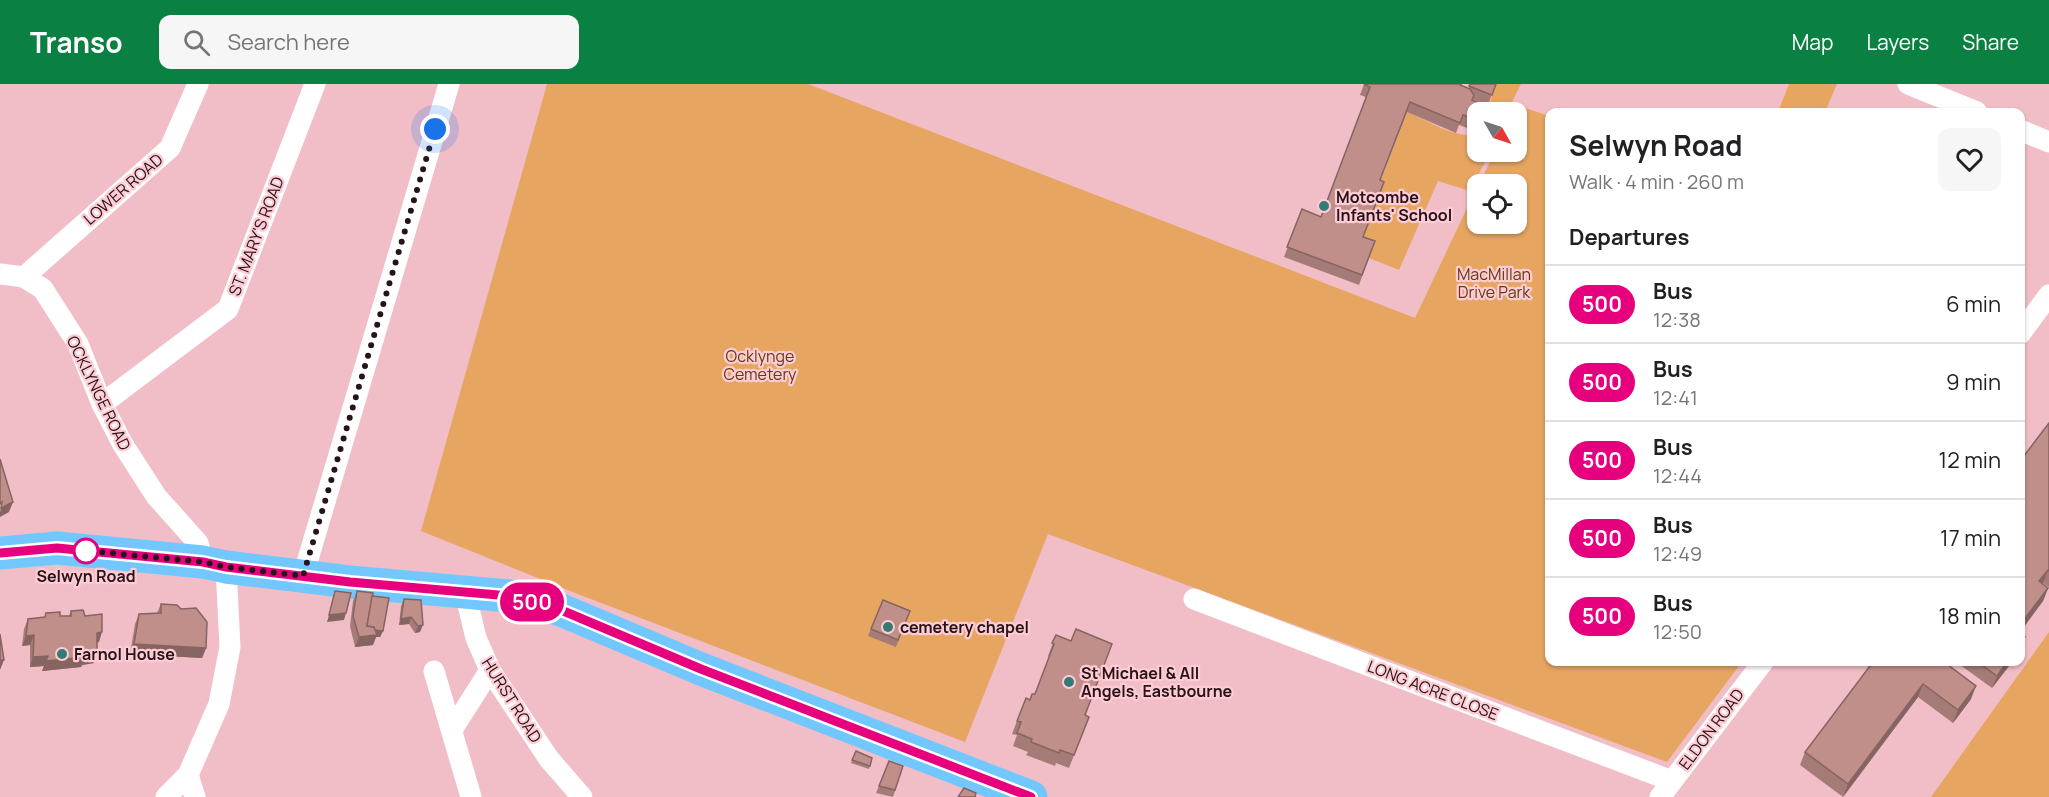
<!DOCTYPE html>
<html lang="en">
<head>
<meta charset="utf-8">
<style>
	body { margin:0; font-family:Manrope,sans-serif; background:#f6f6f6; color:#202124; height:100vh; display:flex; flex-direction:column; font-size:22px; white-space:nowrap }
	* { box-sizing:border-box; margin:0 }
	p { font-size:20px; color:#757577 }
	.icon { flex:none; width:33px; height:33px; fill:none; stroke:currentColor; stroke-width:2; stroke-linecap:round; stroke-linejoin:round }
	.map { position:relative; flex:1; overflow:hidden }
	.details { position:absolute; left:1545px; top:24px; width:480px; height:558px; display:flex; flex-direction:column; background:#fff; border-radius:12px; box-shadow:0 2px 4px #0004 }
	.details>* { flex:none }
	.badge { padding:0 12px; border-radius:20px; font-size:21px; line-height:39px }
	.needle { width:39px; rotate:129deg }
	.controls { position:absolute; left:1467px; top:18px; display:grid; gap:12px }
	.controls a { display:grid; place-items:center; width:60px; height:60px; border-radius:12px; background:#fff; box-shadow:0 2px 4px #0004; font-size:30px }
	.you { position:absolute; width:30px; height:30px; margin:-15px; border:4px solid #fff; border-radius:50%; background:#1a73e8; box-shadow:0 0 0 9px #1a73e833 }
	.map>.badge { position:absolute; translate:-50% -50%; box-shadow:0 0 0 3px #fff }
	h2 { padding:0 24px; font-size:22px; line-height:54px }
	.round { display:grid; place-items:center; flex:none; width:63px; height:63px; border-radius:12px; background:#f6f6f6 }
	.summary { display:flex; align-items:center; justify-content:space-between; height:102px; padding:0 24px }
	h1 { font-size:28px; font-weight:700; line-height:45px }
	ul { padding:0; list-style:none }
	li { display:flex; align-items:center; gap:18px; height:78px; padding:0 24px; border-top:2px solid #e0e0e0 }
	li div { flex:1 }
	li b { display:block; font-size:22px }
	li em { font-style:normal }
	li .badge { min-width:66px; font-weight:700; text-align:center }
	header { display:flex; align-items:center; gap:36px; box-sizing:border-box; height:84px; padding:0 30px; background:#0b8043; color:#fff }
	header strong { font-size:28px }
	nav { display:flex; gap:33px; margin-inline-start:auto; font-size:21px }
	.search { width:420px; height:54px; background:#f6f6f6; display:flex; align-items:center; gap:15px; box-sizing:border-box; padding:0 21px; border-radius:12px; color:#757577; font-size:22px }
	.map>svg:first-child { display:block }
	.green { fill:#e6a662 }
	.lines { fill:none; stroke-linecap:round; stroke-linejoin:round }
	.street { stroke:#fff; stroke-width:21 }
	.primary { stroke:#72c7fe; stroke-width:33 }
	.wall { fill:#a57b77 }
	.shaded-wall { fill:#866461 }
	.building { fill:#c08f8a; stroke:#866461; stroke-width:1.5 }
	.line-casing { stroke:#fff; stroke-width:14 }
	.line { stroke:#e6007e; stroke-width:9 }
	.walk { stroke:#261418; stroke-width:6; stroke-dasharray:0 10.8 }
	.poi-dot { fill:#347b74; stroke:#ffcbd4; stroke-width:2 }
	.stop-dot { fill:#fff; stroke:#e6007e; stroke-width:3 }
	.labels { text-anchor:middle; stroke-width:4.5; stroke-linejoin:round; paint-order:stroke }
	.street-label { font-size:16px; fill:#261418; stroke:#ffcbd4 }
	.poi-label { font-size:16px; font-weight:bold; fill:#261418; stroke:#ffcbd4; text-anchor:start }
	.park-label { font-size:16px; fill:#613d12; stroke:#ffcbd4 }
	.stop-label { font-size:16px; font-weight:bold; fill:#261418; stroke:#ffcbd4 }
</style>
</head>
<body>
<header>
<strong>Transo</strong>
<div class="search"><svg class="icon" aria-label="search" viewBox="0 0 24 24"><circle cx="10" cy="10" r="6"/><path d="M15 15l6 6"/></svg>Search here</div>
<nav><a>Map</a><a>Layers</a><a>Share</a></nav>
</header>
<div class="map">
<svg width="2049" height="713" viewBox="0 0 2049 713">
	<rect width="100%" height="100%" fill="#f1bec7"/>
	<g class="green">
		<path d="M 547,0 L 808,0 L 1415,234 L 1477,103 L 1478,140 L 1516,140 L 1516,100 L 1479,100 L 1495,68 L 1516,68 L 1516,28 L 1513,28 L 1517,21 L 1549,32 L 1550,578 L 1742,578 L 1667,678 L 1048,450 L 965,658 L 570,507 L 421,447 Z"/>
		<path d="M 1496,0 L 1521,0 L 1507,28 L 1487,28 Z"/>
		<path d="M 1789,0 L 1837,0 L 1825,28 L 1778,28 Z"/>
		<path d="M 1407,28 C 1428,36 1453,55 1477,50 L 1478,68 L 1490,68 L 1470,107 L 1438,97 L 1399,186 L 1369,174 L 1359,163 L 1380,108 L 1377,106 Z"/>
		<path d="M 2049,548 L 2049,713 L 1931,713 Z"/>
	</g>
	<g class="lines">
		<g class="street">
			<path d="M 1908,0 L 1977,28"/>
			<path d="M 2020,46 L 2049,58"/>
			<path d="M 0,190 L 24,193 L 43,205 L 78,260 L 102,320 L 122,359 L 156,412 L 198,459 L 203,478"/>
			<path d="M 24,193 L 170,64 L 198,0"/>
			<path d="M 2020,250 L 2049,211"/>
			<path d="M 102,320 L 228,225 L 315,0"/>
			<path d="M 303,492 L 449,0"/>
			<path d="M 465,508 L 476,554 L 490,586 L 549,675 L 582,713"/>
			<path d="M 1194,515 L 1672,697"/>
			<path d="M 434,587 L 471,713"/>
			<path d="M 452,646 L 490,586"/>
			<path d="M 188,691 L 195,713"/>
			<path d="M 166,713 L 188,691 L 219,620 L 230,563 L 226,483"/>
			<path d="M 1660,713 L 1763,578"/>
		</g>
		<path class="primary" d="M 0,469 L 57,464 L 203,478 L 226,483 L 350,498 L 510,512 L 561,526 L 701,585 L 1031,713"/>
	</g>
	<g class="wall">
		<path d="M 1364,0 L 1460,1 L 1469,4 L 1470,0 L 1496,0 L 1488,21 L 1472,15 L 1472,16 L 1478,28 L 1478,48 L 1459,41 L 1456,49 L 1407,28 L 1380,96 L 1363,153 L 1375,157 L 1359,201 L 1284,173 L 1302,125 L 1321,133 L 1366,13 L 1360,11 Z"/>
		<path d="M 2049,339 L 2049,503 L 2043,499 L 2042,500 L 2048,504 L 2043,517 L 2020,548 L 2020,377 Z"/>
		<path d="M 357,507 L 372,512 L 383,547 L 380,553 L 376,553 L 373,561 L 355,563 L 350,542 L 353,517 Z"/>
		<path d="M 404,515 L 420,548 L 415,549 L 409,540 L 399,541 L 401,522 Z"/>
		<path d="M 883,516 L 910,527 L 896,563 L 868,552 Z"/>
		<path d="M 161,520 L 206,564 L 202,574 L 130,570 L 135,540 L 139,530 L 157,529 Z"/>
		<path d="M 71,527 L 85,532 L 99,558 L 97,559 L 94,579 L 82,581 L 81,583 L 42,587 L 44,582 L 30,583 L 30,561 L 22,562 L 24,545 L 28,535 L 45,533 L 69,532 Z"/>
		<path d="M 1056,551 L 1085,631 L 1089,633 L 1069,684 L 1056,679 L 1055,682 L 1026,671 L 1028,668 L 1013,662 L 1017,651 L 1012,650 L 1017,637 L 1030,616 L 1035,610 L 1049,573 L 1048,572 Z"/>
		<path d="M 1873,578 L 1971,615 L 1953,639 L 1918,613 L 1843,713 L 1800,681 L 1805,668 Z"/>
		<path d="M 1956,578 L 2012,578 L 1992,604 Z"/>
		<path d="M 856,667 L 870,682 L 869,685 L 851,679 Z"/>
		<path d="M 889,677 L 903,682 L 893,713 L 876,709 Z"/>
	</g>
	<g class="shaded-wall">
		<path d="M 13,418 L 9,428 L 0,433 L 0,428 L 1,424 Z"/>
		<path d="M 2048,486 L 2043,499 L 2034,510 L 2039,497 Z"/>
		<path d="M 2048,504 L 2043,517 L 2020,548 L 2020,541 Z"/>
		<path d="M 346,529 L 344,536 L 327,538 L 329,531 Z"/>
		<path d="M 411,533 L 409,540 L 399,541 L 401,535 Z"/>
		<path d="M 423,541 L 420,548 L 415,549 L 418,542 Z"/>
		<path d="M 365,546 L 383,547 L 380,553 L 376,553 L 373,561 L 355,563 L 359,553 Z"/>
		<path d="M 102,548 L 99,558 L 94,559 L 97,549 Z"/>
		<path d="M 34,551 L 30,561 L 22,562 L 26,552 Z"/>
		<path d="M 2025,553 L 2020,566 L 2020,560 Z"/>
		<path d="M 134,560 L 206,564 L 202,574 L 130,570 Z"/>
		<path d="M 97,569 L 94,579 L 82,581 L 81,583 L 42,587 L 46,577 Z"/>
		<path d="M 48,572 L 44,582 L 30,583 L 33,573 Z"/>
		<path d="M 0,576 L 4,576 L 0,586 Z"/>
		<path d="M 2007,578 L 2012,578 L 1992,604 L 1997,592 Z"/>
		<path d="M 1923,600 L 1918,613 L 1843,713 L 1848,700 Z"/>
		<path d="M 1976,602 L 1971,615 L 1953,639 L 1958,626 Z"/>
	</g>
	<g class="building">
		<path d="M 1364,0 L 1461,0 L 1460,1 L 1470,5 L 1474,11 L 1472,16 L 1490,23 L 1488,28 L 1478,28 L 1478,36 L 1463,31 L 1460,39 L 1410,18 L 1380,96 L 1384,98 L 1363,153 L 1375,157 L 1362,191 L 1287,163 L 1302,125 L 1321,133 L 1370,3 Z"/>
		<path d="M 1470,0 L 1496,0 L 1492,11 L 1469,2 Z"/>
		<path d="M 2049,339 L 2049,487 L 2048,486 L 2039,497 L 2048,504 L 2020,541 L 2020,377 Z"/>
		<path d="M 0,375 L 13,418 L 1,424 L 2,418 L 0,420 Z"/>
		<path d="M 335,507 L 351,509 L 346,529 L 329,531 Z"/>
		<path d="M 357,507 L 373,509 L 367,542 L 374,543 L 377,551 L 359,553 L 353,532 Z"/>
		<path d="M 372,512 L 389,514 L 383,547 L 375,546 L 374,543 L 367,542 Z"/>
		<path d="M 404,515 L 421,516 L 423,541 L 418,542 L 411,533 L 401,535 Z"/>
		<path d="M 883,516 L 910,527 L 898,556 L 871,545 Z"/>
		<path d="M 161,520 L 177,521 L 181,525 L 196,524 L 207,538 L 206,564 L 134,560 L 139,530 L 161,529 Z"/>
		<path d="M 83,526 L 85,532 L 102,530 L 102,548 L 97,549 L 97,569 L 85,571 L 85,573 L 46,577 L 48,572 L 33,573 L 34,551 L 26,552 L 28,535 L 45,533 L 46,529 L 60,528 L 60,532 L 71,532 L 71,527 Z"/>
		<path d="M 1076,545 L 1112,560 L 1085,631 L 1089,633 L 1074,671 L 1060,666 L 1059,669 L 1031,658 L 1032,655 L 1017,649 L 1021,638 L 1017,637 L 1026,614 L 1030,616 L 1032,610 L 1035,610 L 1054,560 L 1052,559 L 1056,551 L 1071,557 Z"/>
		<path d="M 2020,549 L 2025,553 L 2020,560 Z"/>
		<path d="M 0,550 L 4,576 L 0,576 Z"/>
		<path d="M 1873,578 L 1944,578 L 1976,602 L 1958,626 L 1923,600 L 1848,700 L 1805,668 Z"/>
		<path d="M 1978,578 L 2007,578 L 1997,592 Z"/>
		<path d="M 856,667 L 872,674 L 870,682 L 852,676 Z"/>
		<path d="M 889,677 L 903,682 L 895,706 L 879,702 Z"/>
		<path d="M 964,704 L 976,709 L 975,713 L 958,713 Z"/>
	</g>
	<g class="lines">
		<g class="line-casing">
			<path id="line" d="M 0,469 L 57,464 L 203,478 L 226,483 L 350,498 L 510,512 L 561,526 L 701,585 L 1031,713"/>
		</g>
		<use href="#line" class="line"/>
		<path class="walk" d="M 86,467 L 78,466 L 203,478 L 226,483 L 303,492 L 435,45"/>
	</g>
	<g class="poi-dot">
		<circle cx="1324" cy="122" r="6"/>
		<circle cx="888" cy="543" r="6"/>
		<circle cx="62" cy="570" r="6"/>
		<circle cx="1069" cy="598" r="6"/>
	</g>
	<circle class="stop-dot" cx="86" cy="467" r="12"/>
	<g class="labels">
		<g class="street-label">
			<text transform="translate(123 105) rotate(-41)" y="6">LOWER ROAD</text>
			<text transform="translate(256 152) rotate(-69)" y="6">ST. MARY'S ROAD</text>
			<text transform="translate(99 309) rotate(64)" y="6">OCKLYNGE ROAD</text>
			<text transform="translate(1433 606) rotate(21)" y="6">LONG ACRE CLOSE</text>
			<text transform="translate(512 616) rotate(58)" y="6">HURST ROAD</text>
			<text transform="translate(1711 645) rotate(-53)" y="6">ELDON ROAD</text>
		</g>
		<g class="poi-label">
			<text x="1336" y="119">Motcombe<tspan x="1336" dy="18">Infants' School</tspan></text>
			<text x="900" y="549">cemetery chapel</text>
			<text x="74" y="576">Farnol House</text>
			<text x="1081" y="595">St Michael &amp; All<tspan x="1081" dy="18">Angels, Eastbourne</tspan></text>
		</g>
		<g class="park-label">
			<text x="1494" y="196">MacMillan<tspan x="1494" dy="18">Drive Park</tspan></text>
			<text x="760" y="278">Ocklynge<tspan x="760" dy="18">Cemetery</tspan></text>
		</g>
		<g class="stop-label">
			<text x="86" y="498">Selwyn Road</text>
		</g>
	</g>
</svg>
<div class="controls">
<a><svg class="needle" viewBox="-14 -14 28 28"><path d="M0-13l5 13h-10z" fill="#e53935"/><path d="M0 13l5-13h-10z" fill="#757577"/></svg></a>
<a><svg class="icon" aria-label="locate" viewBox="0 0 24 24"><circle cx="12" cy="12" r="6"/><path d="M12 2v4M12 18v4M2 12h4M18 12h4"/></svg></a>
</div>
<div class="you" style="left:435px;top:45px"></div>
<b class="badge" style="left:532px;top:518px;background:#e6007e;color:#fff">500</b>
<section class="details">
<div class="summary"><div><h1>Selwyn Road</h1><p>Walk · 4 min · 260 m</p></div><a class="round"><svg class="icon" aria-label="heart" viewBox="0 0 24 24"><path d="M12 20l-8-8c-3-5 5-10 8-4 3-6 11-1 8 4z"/></svg></a></div>
<h2>Departures</h2>
<ul>
<li><span class="badge" style="background:#e6007e;color:#fff">500</span><div><b>Bus</b><p>12:38</p></div><em>6 min</em></li>
<li><span class="badge" style="background:#e6007e;color:#fff">500</span><div><b>Bus</b><p>12:41</p></div><em>9 min</em></li>
<li><span class="badge" style="background:#e6007e;color:#fff">500</span><div><b>Bus</b><p>12:44</p></div><em>12 min</em></li>
<li><span class="badge" style="background:#e6007e;color:#fff">500</span><div><b>Bus</b><p>12:49</p></div><em>17 min</em></li>
<li><span class="badge" style="background:#e6007e;color:#fff">500</span><div><b>Bus</b><p>12:50</p></div><em>18 min</em></li>
</ul>
</section>
</div>
</body>
</html>
